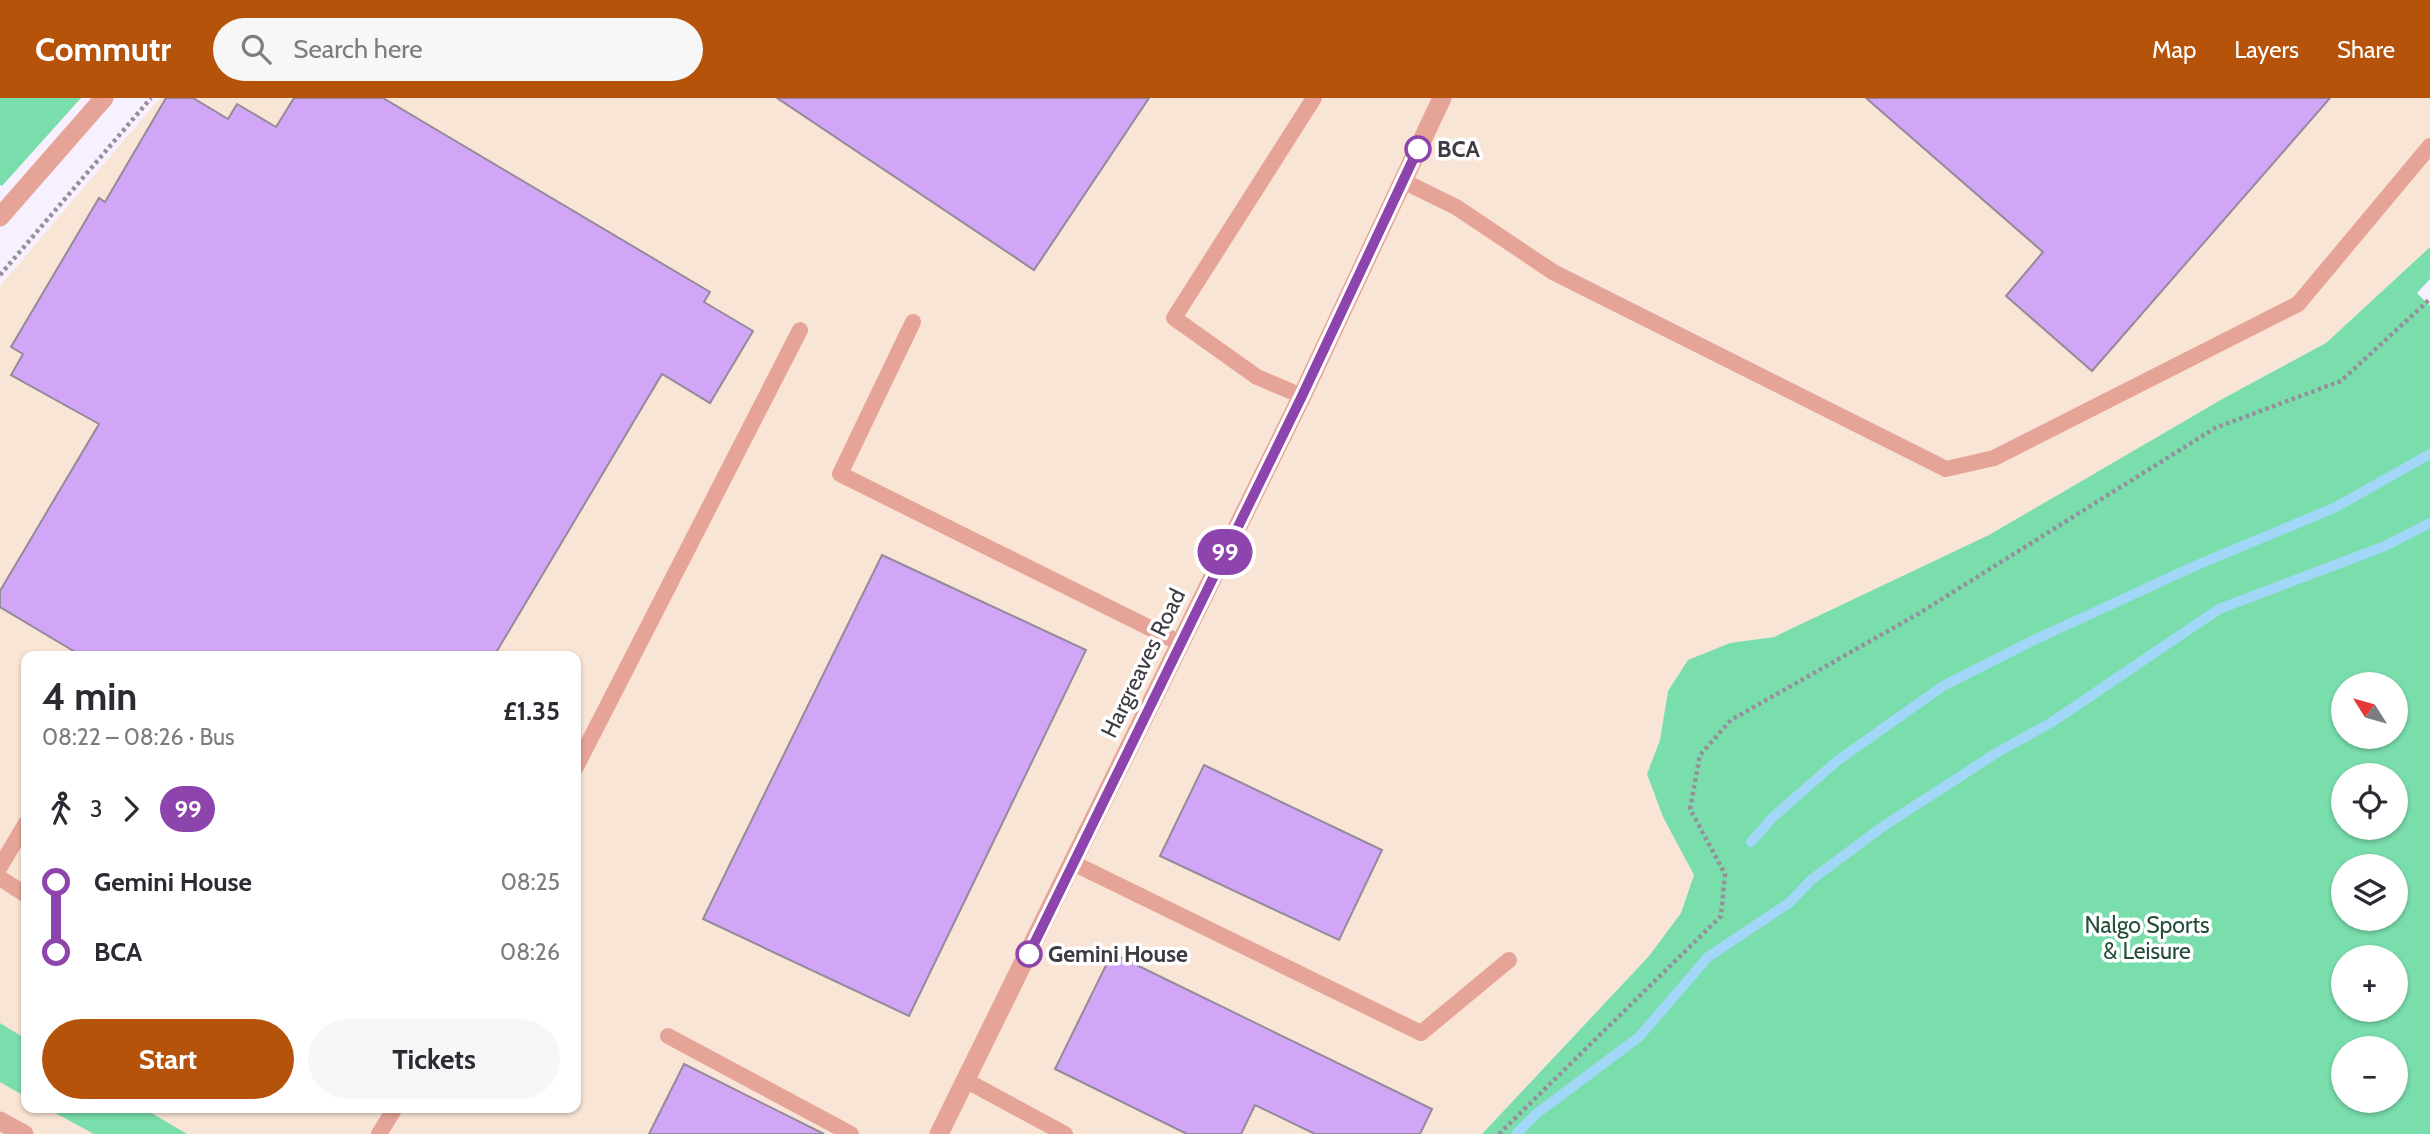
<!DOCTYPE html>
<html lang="en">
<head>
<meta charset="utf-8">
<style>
	body { margin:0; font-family:Cabin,sans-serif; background:#f7f7f7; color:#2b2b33; height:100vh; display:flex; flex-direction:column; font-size:26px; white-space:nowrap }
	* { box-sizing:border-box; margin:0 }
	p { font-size:23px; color:#7c7c81 }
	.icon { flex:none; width:38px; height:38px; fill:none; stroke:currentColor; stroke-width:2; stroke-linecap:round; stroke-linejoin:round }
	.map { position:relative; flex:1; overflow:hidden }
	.details { position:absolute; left:21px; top:553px; width:560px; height:462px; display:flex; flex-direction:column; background:#fff; border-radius:14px; box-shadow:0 2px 5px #0004 }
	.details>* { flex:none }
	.badge { padding:0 14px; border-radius:23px; font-size:24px; line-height:46px }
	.needle { width:46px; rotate:307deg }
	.controls { position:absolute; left:2331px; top:574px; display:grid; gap:14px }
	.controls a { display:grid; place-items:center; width:77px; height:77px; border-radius:50%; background:#fff; box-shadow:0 2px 5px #0004; font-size:35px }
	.map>.badge { position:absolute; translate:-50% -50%; box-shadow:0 0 0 4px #fff }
	.legs { display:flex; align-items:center; gap:10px; height:77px; padding:0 21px; font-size:23px }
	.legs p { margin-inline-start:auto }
	.head { display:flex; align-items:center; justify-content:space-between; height:119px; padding:0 21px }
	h1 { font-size:38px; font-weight:800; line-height:52px }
	.primary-button { display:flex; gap:14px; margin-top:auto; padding:14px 21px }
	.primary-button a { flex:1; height:80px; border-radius:42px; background:#b45309; color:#fff; font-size:28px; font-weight:800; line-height:80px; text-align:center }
	.primary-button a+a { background:#f7f7f7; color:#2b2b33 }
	ul { padding:0 21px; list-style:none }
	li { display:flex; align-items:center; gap:24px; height:70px; font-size:26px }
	li i { display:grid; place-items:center; width:10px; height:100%; margin:0 9px; background:currentColor }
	li i::after { content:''; width:18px; height:18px; margin:-9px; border:5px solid; border-radius:50%; background:#fff }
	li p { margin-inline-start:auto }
	li:first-child i { background:linear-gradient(#0000 50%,currentColor 0) }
	li:last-child i { background:linear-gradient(currentColor 50%,#0000 0) }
	header { display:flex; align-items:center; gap:42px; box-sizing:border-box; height:98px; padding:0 35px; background:#b45309; color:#fff }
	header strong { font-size:33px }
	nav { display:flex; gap:38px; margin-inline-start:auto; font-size:24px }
	.search { width:490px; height:63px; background:#f7f7f7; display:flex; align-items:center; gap:18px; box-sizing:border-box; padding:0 24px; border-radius:38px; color:#7c7c81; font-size:26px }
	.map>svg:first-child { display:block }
	.industrial { fill:#f9e5d6; fill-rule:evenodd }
	.green { fill:#7adeac; fill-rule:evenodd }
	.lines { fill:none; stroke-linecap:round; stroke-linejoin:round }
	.stream { stroke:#a2d7f8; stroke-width:10 }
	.building { fill:#d2a6f6; stroke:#938a9a; stroke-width:2 }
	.path { stroke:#95909b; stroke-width:4.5; stroke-dasharray:3.5 3.5; stroke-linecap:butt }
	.service { stroke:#e6a498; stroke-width:16 }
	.minor { stroke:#e6a498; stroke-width:19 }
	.line-1-casing { stroke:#fff; stroke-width:16 }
	.line-1 { stroke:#8e44ad; stroke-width:10 }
	.stop-1-dot { fill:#fff; stroke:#8e44ad; stroke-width:3.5 }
	.labels { text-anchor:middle; stroke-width:7; stroke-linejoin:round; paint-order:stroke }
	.stop-label { font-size:23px; font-weight:bold; fill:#3e3b42; stroke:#fff; text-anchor:start }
	.street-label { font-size:23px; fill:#3e3b42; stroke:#fff }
	.park-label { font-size:23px; fill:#244e39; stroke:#fff }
</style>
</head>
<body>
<header>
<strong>Commutr</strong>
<div class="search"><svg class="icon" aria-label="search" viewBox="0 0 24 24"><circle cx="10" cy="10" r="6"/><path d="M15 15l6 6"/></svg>Search here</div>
<nav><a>Map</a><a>Layers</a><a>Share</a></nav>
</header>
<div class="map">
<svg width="2430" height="1036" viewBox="0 0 2430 1036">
	<rect width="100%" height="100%" fill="#f7f0fe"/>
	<path class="industrial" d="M 160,0 L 2430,0 L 2430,149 L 2326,245 L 2224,300 L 1989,438 L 1774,539 L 1730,545 L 1668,593 L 1660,642 L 1647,676 L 1663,719 L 1695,777 L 1681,815 L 1649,858 L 1482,1036 L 0,1036 L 0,188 ZM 26,558 L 576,558 L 576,1010 L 26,1010 Z"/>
	<g class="green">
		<path d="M 0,0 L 81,0 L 2,88 L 0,87 Z"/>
		<path d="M 2430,149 L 2430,181 L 2417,195 L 2430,208 L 2430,1036 L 1482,1036 L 1649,858 L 1681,815 L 1694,777 L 1663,719 L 1647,676 L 1660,642 L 1668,593 L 1688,562 L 1730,545 L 1774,539 L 1989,437 L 2224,300 L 2326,245 ZM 2343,586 L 2396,586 L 2396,639 L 2343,639 ZM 2396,677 L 2396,730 L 2343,730 L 2343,677 ZM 2343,768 L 2396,768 L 2396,821 L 2343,821 ZM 2396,859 L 2396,912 L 2343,912 L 2343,859 ZM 2396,950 L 2396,1003 L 2343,1003 L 2343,950 Z"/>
		<path d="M 0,925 L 26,941 L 26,999 L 0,984 Z"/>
		<path d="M 46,1010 L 143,1010 L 187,1036 L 94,1036 Z"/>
	</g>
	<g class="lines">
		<g class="stream">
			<path d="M 1751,744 L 1773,719 L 1837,663 L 1943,588 L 2034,542 L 2197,467 L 2334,410 L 2430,356"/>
			<path d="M 1516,1036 L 1536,1016 L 1639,939 L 1708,859 L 1789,805 L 1811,782 L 1882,729 L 1998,654 L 2052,624 L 2219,511 L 2385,448 L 2430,425"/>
		</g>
	</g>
	<g class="building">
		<path d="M 166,0 L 193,0 L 228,21 L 237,6 L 276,29 L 294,0 L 383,0 L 710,194 L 704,204 L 753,233 L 710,305 L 662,276 L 494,558 L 82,558 L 0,509 L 0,493 L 99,326 L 11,277 L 23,256 L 11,249 L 99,100 L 105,104 Z"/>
		<path d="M 777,0 L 1149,0 L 1034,172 Z"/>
		<path d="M 1866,0 L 2330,0 L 2092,273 L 2006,198 L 2043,154 Z"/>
		<path d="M 882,457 L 1086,552 L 909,918 L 703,821 Z"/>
		<path d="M 1204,667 L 1382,752 L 1339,842 L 1160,758 Z"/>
		<path d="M 1112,855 L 1432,1011 L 1420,1036 L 1315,1036 L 1255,1007 L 1241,1036 L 1187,1036 L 1055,971 Z"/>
		<path d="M 684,966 L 824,1036 L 649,1036 Z"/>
	</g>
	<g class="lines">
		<g class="path">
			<path d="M 0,177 L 151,0"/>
			<path d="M 1499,1036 L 1721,818 L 1725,776 L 1690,711 L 1700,657 L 1731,622 L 1918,516 L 2215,330 L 2341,283 L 2430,201"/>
		</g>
		<g class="service">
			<path d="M 1403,83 L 1456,109 L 1553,174 L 1946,371 L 1994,360 L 2298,206 L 2430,48"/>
			<path d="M 913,224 L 840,376 L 1180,545"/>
			<path d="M 1302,298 L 1257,279 L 1174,220 L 1314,0"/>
			<path d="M 576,669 L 800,232"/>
			<path d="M 1073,765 L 1421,935 L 1509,862"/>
			<path d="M 0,769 L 26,725"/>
			<path d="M 0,780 L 26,797"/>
			<path d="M 668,938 L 851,1036"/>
			<path d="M 967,983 L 1065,1036"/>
			<path d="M 379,1036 L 395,1010"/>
		</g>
		<g class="minor">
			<path d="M 0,119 L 104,0"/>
			<path d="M 0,1023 L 24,1036"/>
			<path d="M 939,1036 L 1302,298 L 1442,0"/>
		</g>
	</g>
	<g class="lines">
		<g class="line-1-casing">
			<path id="line-1" d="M 1029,856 L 1302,298 L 1418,51"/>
		</g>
		<use href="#line-1" class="line-1"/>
	</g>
	<g class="stop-1-dot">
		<circle cx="1418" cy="51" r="12"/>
		<circle cx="1029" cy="856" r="12"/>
	</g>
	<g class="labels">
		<g class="stop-label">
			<text x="1437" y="59">BCA</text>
			<text x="1048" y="864">Gemini House</text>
		</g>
		<g class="street-label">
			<text transform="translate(1143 565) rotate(-64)" y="8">Hargreaves Road</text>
		</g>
		<g class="park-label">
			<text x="2147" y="835">Nalgo Sports<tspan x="2147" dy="26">&amp; Leisure</tspan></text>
		</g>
	</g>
</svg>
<div class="controls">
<a><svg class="needle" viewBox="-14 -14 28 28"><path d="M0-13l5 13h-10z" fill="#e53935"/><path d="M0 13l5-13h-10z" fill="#7c7c81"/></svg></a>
<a><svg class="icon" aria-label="locate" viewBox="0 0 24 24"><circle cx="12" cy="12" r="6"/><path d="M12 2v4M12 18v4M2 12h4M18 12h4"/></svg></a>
<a><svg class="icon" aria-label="layers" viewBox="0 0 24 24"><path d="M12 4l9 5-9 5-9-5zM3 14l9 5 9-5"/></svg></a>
<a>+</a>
<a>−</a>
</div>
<b class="badge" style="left:1225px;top:454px;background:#8e44ad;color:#fff">99</b>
<section class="details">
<div class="head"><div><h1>4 min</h1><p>08:22 – 08:26 · Bus</p></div><b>£1.35</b></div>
<div class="legs"><svg class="icon" aria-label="walk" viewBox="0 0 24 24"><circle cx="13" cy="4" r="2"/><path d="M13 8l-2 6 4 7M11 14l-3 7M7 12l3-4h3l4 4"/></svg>3<svg class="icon" aria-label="forward" viewBox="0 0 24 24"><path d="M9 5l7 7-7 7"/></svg><b class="badge" style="background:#8e44ad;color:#fff">99</b></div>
<ul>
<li><i style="color:#8e44ad"></i><b>Gemini House</b><p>08:25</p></li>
<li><i style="color:#8e44ad"></i><b>BCA</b><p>08:26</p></li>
</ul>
<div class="primary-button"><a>Start</a><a>Tickets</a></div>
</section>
</div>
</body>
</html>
